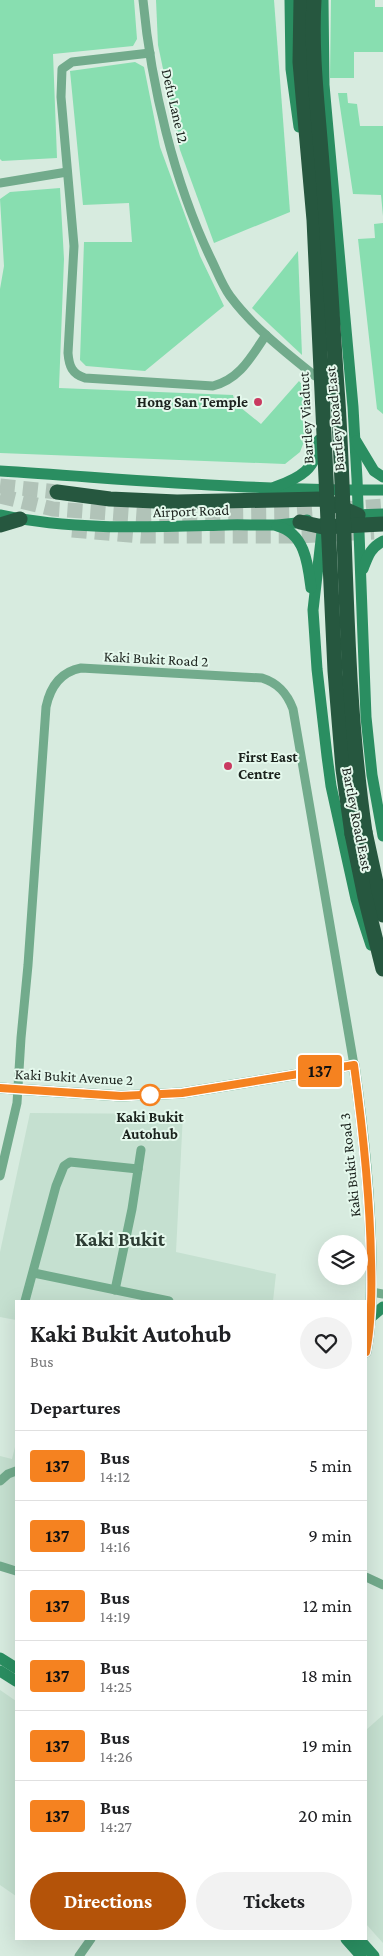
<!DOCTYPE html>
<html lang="en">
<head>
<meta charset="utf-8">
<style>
	body { margin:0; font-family:"Crimson Pro",serif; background:#f2f2f2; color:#202124; height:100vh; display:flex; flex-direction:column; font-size:19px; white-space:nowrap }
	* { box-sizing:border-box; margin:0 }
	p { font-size:16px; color:#757577 }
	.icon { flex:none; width:28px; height:28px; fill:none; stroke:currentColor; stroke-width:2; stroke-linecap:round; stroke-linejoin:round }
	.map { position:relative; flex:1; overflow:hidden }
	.panel { position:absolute; left:15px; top:1300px; width:352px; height:640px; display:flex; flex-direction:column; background:#fff; border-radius:0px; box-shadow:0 5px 20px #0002 }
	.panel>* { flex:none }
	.badge { padding:0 10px; border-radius:4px; font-size:18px; line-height:32px }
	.tools { position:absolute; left:318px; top:1235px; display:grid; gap:10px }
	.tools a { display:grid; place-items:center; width:50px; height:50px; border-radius:50%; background:#fff; box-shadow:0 5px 20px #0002; font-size:25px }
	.map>.badge { position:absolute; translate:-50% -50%; box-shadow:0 0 0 2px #fff }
	h2 { padding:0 15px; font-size:19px; line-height:45px }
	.round { display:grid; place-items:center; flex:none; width:52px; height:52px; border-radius:26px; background:#f2f2f2 }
	.overview { display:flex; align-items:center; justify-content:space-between; height:85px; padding:0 15px }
	h1 { font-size:24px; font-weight:700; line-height:38px }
	.primary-button { display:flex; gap:10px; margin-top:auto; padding:10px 15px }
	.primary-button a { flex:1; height:58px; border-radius:30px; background:#b45309; color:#fff; font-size:20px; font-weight:700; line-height:58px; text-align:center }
	.primary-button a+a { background:#f2f2f2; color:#202124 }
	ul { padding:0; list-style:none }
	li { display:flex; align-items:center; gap:15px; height:70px; padding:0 15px; border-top:1px solid #e0e0e0 }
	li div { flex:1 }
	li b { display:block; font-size:19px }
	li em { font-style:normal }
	li .badge { min-width:55px; font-weight:700; text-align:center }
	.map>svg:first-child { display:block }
	.built { fill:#c5e0d0 }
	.green { fill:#88deb0 }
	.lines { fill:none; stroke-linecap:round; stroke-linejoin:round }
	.highway-tunnel { stroke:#b1c3b8; stroke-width:15; stroke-dasharray:15 8; stroke-linecap:butt }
	.street { stroke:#72ab8c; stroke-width:9 }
	.secondary { stroke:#2a8e61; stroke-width:11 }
	.highway { stroke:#26573f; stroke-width:15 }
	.highway-bridge { stroke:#26573f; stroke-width:15 }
	.line-casing { stroke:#fff; stroke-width:11 }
	.line { stroke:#f58220; stroke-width:8 }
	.poi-dot { fill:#c93a60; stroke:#e4f8ec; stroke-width:2 }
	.stop-dot { fill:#fff; stroke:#f58220; stroke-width:2.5 }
	.labels { text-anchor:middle; stroke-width:4; stroke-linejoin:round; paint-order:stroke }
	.street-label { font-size:15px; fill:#1b221d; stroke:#e4f8ec }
	.poi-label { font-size:15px; font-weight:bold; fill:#1b221d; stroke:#e4f8ec; text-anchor:end }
	.stop-label { font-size:15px; font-weight:bold; fill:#1b221d; stroke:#e4f8ec }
	.district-label { font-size:20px; font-weight:bold; fill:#2c3c33; stroke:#e4f8ec }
</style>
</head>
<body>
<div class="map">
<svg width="383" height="1956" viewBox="0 0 383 1956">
	<rect width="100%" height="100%" fill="#d7ebdf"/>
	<g class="built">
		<path d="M 30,1113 L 183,1114 L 176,1252 L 276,1274 L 273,1301 L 16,1301 L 16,1320 L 0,1317 L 0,1252 Z"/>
		<path d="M 16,1443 L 16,1566 L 0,1563 L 0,1456 L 12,1459 Z"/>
		<path d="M 0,1690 L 16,1701 L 16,1896 L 0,1885 Z"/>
		<path d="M 383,1715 L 383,1943 L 366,1924 L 366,1730 Z"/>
	</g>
	<g class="green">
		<path d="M 0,0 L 134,0 L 137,39 L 133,46 L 53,54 L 57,158 L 2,161 L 0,159 Z"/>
		<path d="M 156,0 L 274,0 L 290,212 L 214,243 L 180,150 L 158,45 Z"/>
		<path d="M 331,0 L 375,0 L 375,7 L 383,7 L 383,52 L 354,52 L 354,78 L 330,78 Z"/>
		<path d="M 135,62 L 144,67 L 160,147 L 200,256 L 224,306 L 145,371 L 86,366 L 80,360 L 84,242 L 132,242 L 129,203 L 83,205 L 70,71 Z"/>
		<path d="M 338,93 L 347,93 L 348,103 L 357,104 L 360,126 L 383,126 L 383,216 L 381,195 L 353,194 Z"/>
		<path d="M 60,188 L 64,259 L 59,388 L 233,395 L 235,403 L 261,424 L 299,381 L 304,387 L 305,439 L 300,452 L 285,464 L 0,453 L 0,289 L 4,266 L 0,199 L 10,192 Z"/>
		<path d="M 383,223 L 383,414 L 377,409 L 358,239 L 375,238 L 374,224 Z"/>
		<path d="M 298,251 L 302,355 L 252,308 Z"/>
	</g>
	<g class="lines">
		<g class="highway-tunnel">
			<path d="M 0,486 L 57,492"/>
			<path d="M 0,496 L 53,509 L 138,515 L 291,513 L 383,506"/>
			<path d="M 72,530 L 141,536 L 295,536 L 374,532"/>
		</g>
		<g class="street">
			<path d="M 143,0 C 151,85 174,182 211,259 C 217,271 222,285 230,296 C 253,327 285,352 315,376"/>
			<path d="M 150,53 L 72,62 L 62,69 L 61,97 L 74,246 L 68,353 C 69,366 72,374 85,378 L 213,386 C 240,379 251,357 266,335"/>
			<path d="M 0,183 L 67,172"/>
			<path d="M 0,1176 L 17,1103 L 21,1038 L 28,965 L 46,707 C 50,688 60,672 81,668 L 262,678 C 278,683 287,693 293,709 L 354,1065"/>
			<path d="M 34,1273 L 169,1301"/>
			<path d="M 115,1290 L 132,1209 L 141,1150"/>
			<path d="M 372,1292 L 383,1294"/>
			<path d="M 25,1301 L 56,1186 L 64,1166 L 70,1162 L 138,1169"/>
			<path d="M 0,1481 L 8,1474 L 16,1471"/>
			<path d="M 0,1566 L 16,1571"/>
			<path d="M 366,1577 L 383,1585"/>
			<path d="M 79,1956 L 91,1939"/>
		</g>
		<g class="secondary">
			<path d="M 290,0 L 291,69 L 299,127"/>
			<path d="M 323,0 L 324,85 L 353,407 L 357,479 L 366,717 L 372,775 L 383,836"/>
			<path d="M 356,441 L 374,471 L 383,477"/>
			<path d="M 0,471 C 128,479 255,491 383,490"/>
			<path d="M 275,487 C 300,478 317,469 319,440"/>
			<path d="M 0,515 C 75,531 152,527 227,525 C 253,524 283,528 307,520"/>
			<path d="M 353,515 L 383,514"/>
			<path d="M 323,523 L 313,610 L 317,669 L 327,756 L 331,786 L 356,899 L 371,945"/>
			<path d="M 277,526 C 305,533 308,564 311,588"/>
			<path d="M 363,569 C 368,556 370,548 383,541"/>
			<path d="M 0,1088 L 121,1096 L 182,1093 L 354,1065 C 363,1129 370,1192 371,1257 C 372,1289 372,1321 366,1352"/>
			<path d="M 370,1318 L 383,1307"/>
			<path d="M 0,1658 L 16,1668"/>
			<path d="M 0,1671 L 16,1681"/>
			<path d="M 346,1939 L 361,1956"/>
			<path d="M 359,1939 L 374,1956"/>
		</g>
		<g class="highway">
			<path d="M 57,492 L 110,499 L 177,502 L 322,499 L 358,515"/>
			<path d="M 300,522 L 323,527 L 383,524"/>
			<path d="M 0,525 L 20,519"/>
			<path d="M 365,832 L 383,915"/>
			<path d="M 352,834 L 365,897 L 383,969"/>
		</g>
		<g class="highway-bridge">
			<path d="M 301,0 L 300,62 L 314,220 L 335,671 L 343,769 L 352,834"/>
			<path d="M 314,0 C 311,51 317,100 321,151 C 328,234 332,318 338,402 C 347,545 344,689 365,832"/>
		</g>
	</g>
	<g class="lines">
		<g class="line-casing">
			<path id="line" d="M 0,1088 L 121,1096 L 182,1093 L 354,1065 C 363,1131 370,1194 371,1260 C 372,1291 372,1322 366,1352"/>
		</g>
		<use href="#line" class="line"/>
	</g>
	<g class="poi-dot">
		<circle cx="258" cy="402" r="5"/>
		<circle cx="228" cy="766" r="5"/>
	</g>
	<circle class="stop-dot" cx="150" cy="1095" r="10"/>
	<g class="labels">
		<g class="street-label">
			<text transform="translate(175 106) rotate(77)" y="5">Defu Lane 12</text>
			<text transform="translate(306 418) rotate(-93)" y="5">Bartley Viaduct</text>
			<text transform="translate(335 419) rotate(-95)" y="5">Bartley Road East</text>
			<text transform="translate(191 511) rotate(-2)" y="5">Airport Road</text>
			<text transform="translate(156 659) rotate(3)" y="5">Kaki Bukit Road 2</text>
			<text transform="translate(357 819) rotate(79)" y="5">Bartley Road East</text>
			<text transform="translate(74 1077) rotate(3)" y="5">Kaki Bukit Avenue 2</text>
			<text transform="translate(350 1165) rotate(-96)" y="5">Kaki Bukit Road 3</text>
		</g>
		<g class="poi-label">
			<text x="248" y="407">Hong San Temple</text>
			<text x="238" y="762" text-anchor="start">First East<tspan x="238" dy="17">Centre</tspan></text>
		</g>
		<g class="stop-label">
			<text x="150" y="1122">Kaki Bukit<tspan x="150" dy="17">Autohub</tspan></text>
		</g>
		<g class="district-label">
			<text x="120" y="1246">Kaki Bukit</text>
		</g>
	</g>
</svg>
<div class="tools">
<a><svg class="icon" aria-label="layers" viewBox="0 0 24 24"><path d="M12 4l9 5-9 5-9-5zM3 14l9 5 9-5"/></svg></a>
</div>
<b class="badge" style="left:320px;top:1071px;background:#f58220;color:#111">137</b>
<section class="panel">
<div class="overview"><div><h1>Kaki Bukit Autohub</h1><p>Bus</p></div><a class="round"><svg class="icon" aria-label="heart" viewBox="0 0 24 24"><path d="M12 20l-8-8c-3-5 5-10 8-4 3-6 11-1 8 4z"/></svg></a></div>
<h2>Departures</h2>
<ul>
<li><span class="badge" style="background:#f58220;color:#111">137</span><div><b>Bus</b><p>14:12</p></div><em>5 min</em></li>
<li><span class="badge" style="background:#f58220;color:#111">137</span><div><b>Bus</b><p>14:16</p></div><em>9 min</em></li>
<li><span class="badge" style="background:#f58220;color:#111">137</span><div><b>Bus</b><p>14:19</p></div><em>12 min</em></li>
<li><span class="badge" style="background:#f58220;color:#111">137</span><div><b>Bus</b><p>14:25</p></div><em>18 min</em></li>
<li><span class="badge" style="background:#f58220;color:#111">137</span><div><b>Bus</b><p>14:26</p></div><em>19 min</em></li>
<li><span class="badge" style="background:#f58220;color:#111">137</span><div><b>Bus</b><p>14:27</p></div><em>20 min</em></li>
</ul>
<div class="primary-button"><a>Directions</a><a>Tickets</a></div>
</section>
</div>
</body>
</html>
